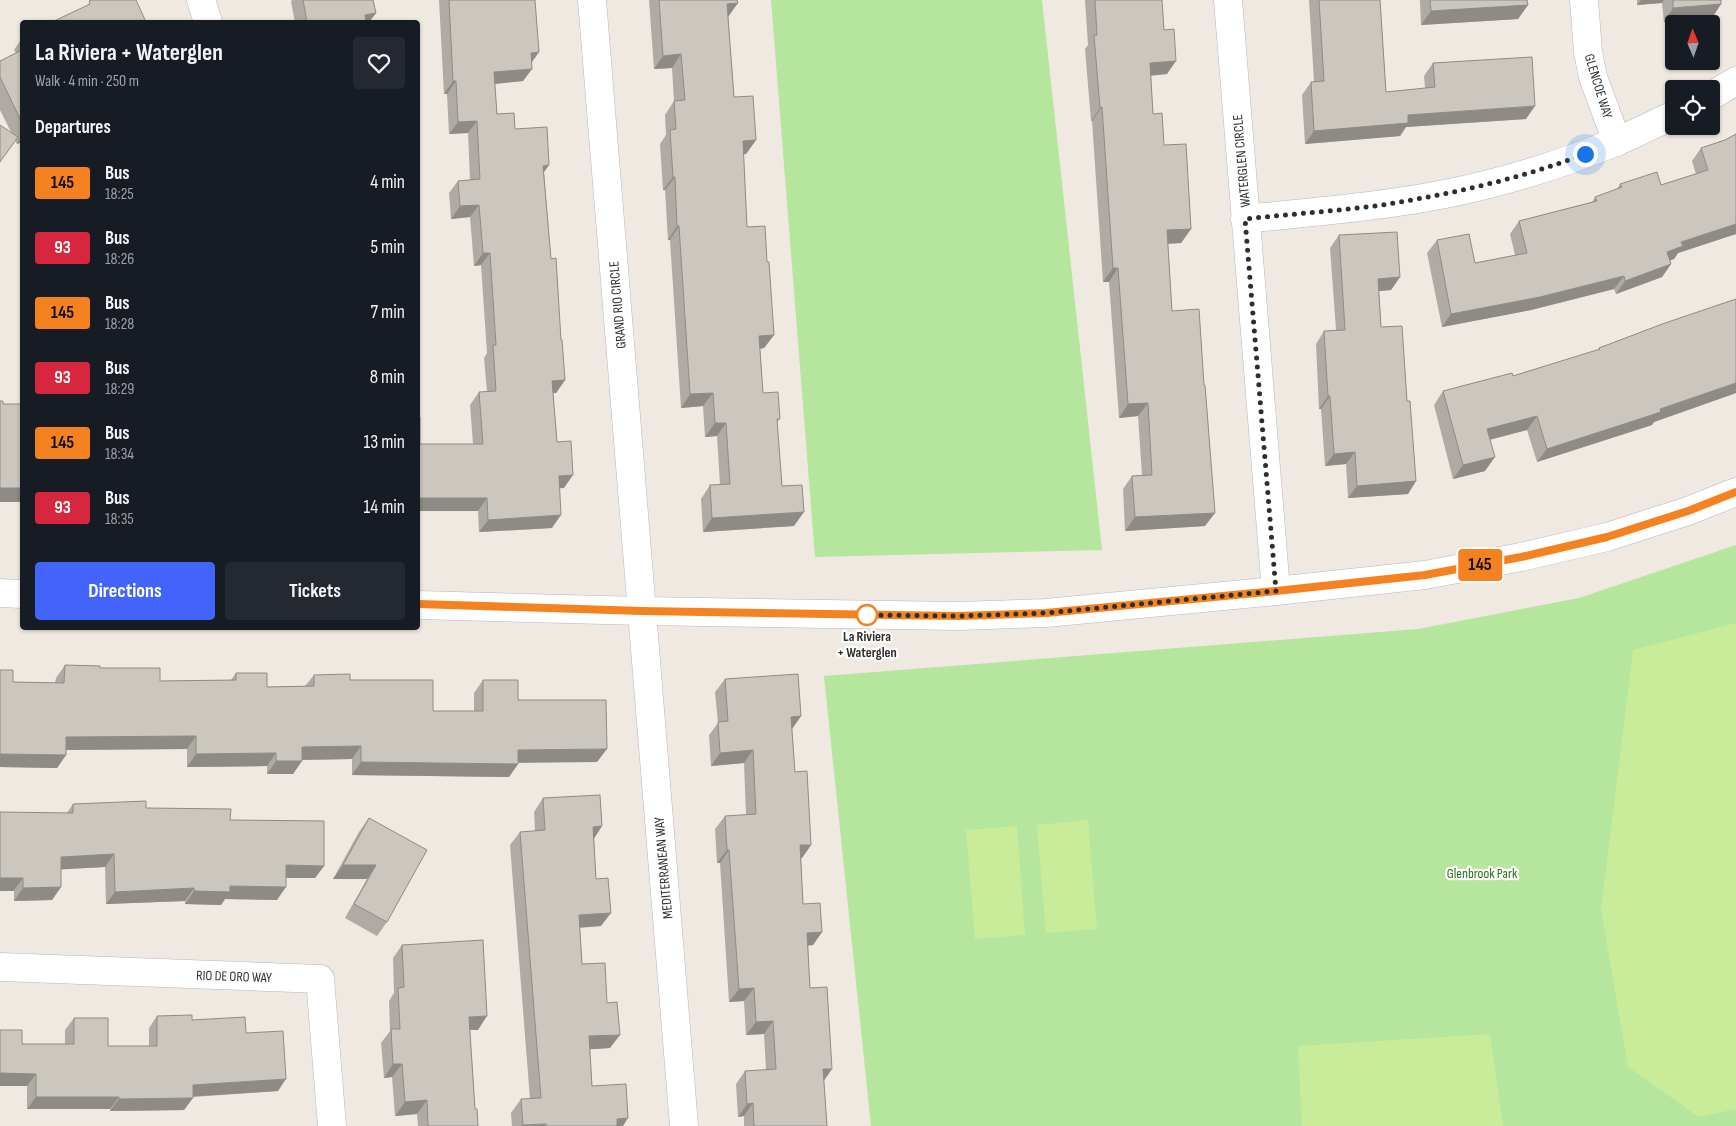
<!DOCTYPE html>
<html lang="en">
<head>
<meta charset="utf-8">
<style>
	body { margin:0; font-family:"Sofia Sans Condensed",sans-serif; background:#242831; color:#f1f3f6; height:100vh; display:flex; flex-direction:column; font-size:19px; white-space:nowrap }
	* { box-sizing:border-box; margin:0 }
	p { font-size:16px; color:#9ea1a6 }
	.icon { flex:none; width:28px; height:28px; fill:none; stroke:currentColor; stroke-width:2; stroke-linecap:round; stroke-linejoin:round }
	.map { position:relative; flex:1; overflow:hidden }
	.side { position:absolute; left:20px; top:20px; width:400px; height:610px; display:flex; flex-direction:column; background:#171b24; border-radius:5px; box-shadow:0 1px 4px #0004 }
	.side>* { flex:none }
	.badge { padding:0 10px; border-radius:4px; font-size:18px; line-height:32px }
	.needle { width:32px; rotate:358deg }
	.buttons { position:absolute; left:1665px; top:15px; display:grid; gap:10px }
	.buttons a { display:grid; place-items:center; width:55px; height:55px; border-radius:5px; background:#171b24; box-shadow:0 1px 4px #0004; font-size:25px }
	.you { position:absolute; width:25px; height:25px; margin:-12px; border:4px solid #fff; border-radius:50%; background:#1a73e8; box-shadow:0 0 0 8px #1a73e833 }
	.map>.badge { position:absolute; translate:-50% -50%; box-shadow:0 0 0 2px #fff }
	h2 { padding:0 15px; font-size:19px; line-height:45px }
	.round { display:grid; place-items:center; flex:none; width:52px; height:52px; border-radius:5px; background:#242831 }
	.headline { display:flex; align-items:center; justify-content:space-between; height:85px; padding:0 15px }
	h1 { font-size:24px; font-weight:700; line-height:38px }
	.cta { display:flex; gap:10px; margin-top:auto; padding:10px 15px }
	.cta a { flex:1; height:58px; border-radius:5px; background:#4264fb; color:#fff; font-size:20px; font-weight:700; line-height:58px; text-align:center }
	.cta a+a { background:#242831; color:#f1f3f6 }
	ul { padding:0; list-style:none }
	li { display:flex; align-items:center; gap:15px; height:65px; padding:0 15px }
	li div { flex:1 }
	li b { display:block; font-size:19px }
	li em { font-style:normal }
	li .badge { min-width:55px; font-weight:700; text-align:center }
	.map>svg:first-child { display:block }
	.green { fill:#b6e59e }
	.pitch { fill:#c9ec9a }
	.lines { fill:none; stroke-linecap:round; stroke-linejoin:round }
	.minor-casing { stroke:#b4b7c1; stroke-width:29 }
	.minor { stroke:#fff; stroke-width:28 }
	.wall { fill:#afaba4 }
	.shaded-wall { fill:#8e8b86 }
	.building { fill:#cbc7bf; stroke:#8e8b86 }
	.line-casing { stroke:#fff; stroke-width:11 }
	.line { stroke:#f58220; stroke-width:8 }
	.walk { stroke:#2e2e2e; stroke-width:5; stroke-dasharray:0 9 }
	.stop-dot { fill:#fff; stroke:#f58220; stroke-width:2.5 }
	.labels { text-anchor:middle; stroke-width:4.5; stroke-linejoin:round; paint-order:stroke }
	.street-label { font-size:14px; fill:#2e2e2e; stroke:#fff }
	.stop-label { font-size:14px; font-weight:bold; fill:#2e2e2e; stroke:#fff }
	.park-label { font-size:14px; fill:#2c6e1b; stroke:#fff }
</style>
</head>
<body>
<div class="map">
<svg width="1736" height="1126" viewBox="0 0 1736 1126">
	<rect width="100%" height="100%" fill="#efe9e1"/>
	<g class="green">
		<path d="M 771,0 L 1042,0 L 1102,550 L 815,557 Z"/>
		<path d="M 1736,545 L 1736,1126 L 871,1126 L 824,676 L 1418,629 L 1579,598 Z"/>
	</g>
	<g class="pitch">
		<path d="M 1736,623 L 1736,1109 L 1699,1117 L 1628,1067 L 1601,910 L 1633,650 Z"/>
		<path d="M 1088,820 L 1097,929 L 1046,933 L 1037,825 Z"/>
		<path d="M 1017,826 L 1025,935 L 975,939 L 966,830 Z"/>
		<path d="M 1490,1034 L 1503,1126 L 1302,1126 L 1298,1046 Z"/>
	</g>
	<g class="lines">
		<g class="minor-casing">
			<g id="minor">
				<path d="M 201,0 L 208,22"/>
				<path d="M 592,0 L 684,1126"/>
				<path d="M 1228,0 L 1276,591"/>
				<path d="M 1584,0 L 1588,52 L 1593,77 L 1617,142"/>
				<path d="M 1711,96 L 1736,81"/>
				<path d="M 1245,219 C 1312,212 1379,207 1445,194 C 1503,182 1561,165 1615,142 C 1635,134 1654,124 1674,115"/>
				<path d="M 0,593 L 22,594"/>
				<path d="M 418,605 L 642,611 L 959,616 L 1046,613 L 1276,591 L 1425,575 L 1521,557 L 1607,537 L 1688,511 L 1736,492"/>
				<path d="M 0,967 L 320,979 L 332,1126"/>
			</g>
		</g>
		<use href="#minor" class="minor"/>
	</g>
	<g class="wall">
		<path d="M 292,0 L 373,0 L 376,13 L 369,22 L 295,22 L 291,2 Z"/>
		<path d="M 439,0 L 535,0 L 531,63 L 532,69 L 523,81 L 495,84 L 497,114 L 515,129 L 544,173 L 551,259 L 565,380 L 556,393 L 553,393 L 557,442 L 564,488 L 559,488 L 552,528 L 479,532 L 478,511 L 420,444 L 473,444 L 470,405 L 479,392 L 487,392 L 484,358 L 487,353 L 481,265 L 474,266 L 470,217 L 451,219 L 449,193 L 458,181 L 470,180 L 468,133 L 449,134 L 447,94 L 444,94 Z"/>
		<path d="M 649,0 L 737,0 L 728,17 L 734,97 L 756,140 L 746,154 L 743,154 L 747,227 L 767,262 L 774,335 L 764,348 L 760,349 L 763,393 L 780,419 L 777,422 L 782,486 L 794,526 L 703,532 L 701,499 L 710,485 L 720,485 L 717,436 L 705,437 L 703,406 L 681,408 L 670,240 L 668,240 L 665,190 L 663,190 L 660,144 L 666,135 L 665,115 L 674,101 L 672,68 L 654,69 Z"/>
		<path d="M 1085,0 L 1162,0 L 1167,74 L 1151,76 L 1153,114 L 1191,229 L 1181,243 L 1168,244 L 1172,311 L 1205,526 L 1125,531 L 1123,489 L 1132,476 L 1142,475 L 1138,416 L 1119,418 L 1109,282 L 1103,282 L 1092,121 L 1091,121 L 1085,49 L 1088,45 Z"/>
		<path d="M 1309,0 L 1380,0 L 1386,92 L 1425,88 L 1424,76 L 1433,63 L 1526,119 L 1406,127 L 1400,136 L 1305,144 L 1302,95 L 1311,82 L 1314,82 Z"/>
		<path d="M 1420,0 L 1527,0 L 1528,5 L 1518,19 L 1421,25 Z"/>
		<path d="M 1637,0 L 1721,0 L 1721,4 L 1712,18 L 1664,22 L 1662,3 L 1637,5 Z"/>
		<path d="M 22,38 L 22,142 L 17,144 L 0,110 L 0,61 L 16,53 L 14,50 Z"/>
		<path d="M 1736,134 L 1736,234 L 1678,253 L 1674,259 L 1670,260 L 1671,264 L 1662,277 L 1616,294 L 1614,289 L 1531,310 L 1442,327 L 1427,253 L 1437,240 L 1475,263 L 1515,255 L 1510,234 L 1519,221 L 1592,202 L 1595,197 L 1617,189 L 1620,184 L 1661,185 L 1696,174 L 1692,161 L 1701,148 L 1725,140 Z"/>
		<path d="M 1339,235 L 1400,277 L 1391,290 L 1379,291 L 1381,327 L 1407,401 L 1416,481 L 1408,494 L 1348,498 L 1346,464 L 1325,466 L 1321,409 L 1319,409 L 1316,344 L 1324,331 L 1336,330 L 1330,248 Z"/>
		<path d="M 1736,299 L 1736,393 L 1654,422 L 1652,425 L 1537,462 L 1527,430 L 1490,439 L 1485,471 L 1453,479 L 1434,405 L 1443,391 L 1513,376 L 1598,350 L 1599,348 Z"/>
		<path d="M 65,665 L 100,668 L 160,681 L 231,680 L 236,673 L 267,687 L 305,686 L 314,675 L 350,680 L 433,711 L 474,711 L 474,693 L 483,680 L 518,700 L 597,762 L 518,762 L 518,764 L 509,777 L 352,775 L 352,759 L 302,760 L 293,774 L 267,774 L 267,766 L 187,767 L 187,749 L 66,750 L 66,755 L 57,768 L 0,767 L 0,670 L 13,682 L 55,683 L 56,678 Z"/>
		<path d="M 725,679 L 801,716 L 792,729 L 795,772 L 811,845 L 802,858 L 801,858 L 803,904 L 822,932 L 813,945 L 808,946 L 810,988 L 824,1080 L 827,1126 L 744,1126 L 744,1116 L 738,1117 L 736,1084 L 745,1071 L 766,1070 L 764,1034 L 746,1035 L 744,1001 L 729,1002 L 720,863 L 717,863 L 715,829 L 725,816 L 746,815 L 744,763 L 711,766 L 709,735 L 718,723 L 715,692 Z"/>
		<path d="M 543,798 L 602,826 L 594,838 L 596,879 L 601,926 L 580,928 L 582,964 L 610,1048 L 590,1049 L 592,1086 L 623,1126 L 512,1126 L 511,1113 L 521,1099 L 530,1099 L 510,845 L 520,832 L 535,831 L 534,812 Z"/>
		<path d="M 73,804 L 146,808 L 230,820 L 324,866 L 315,878 L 286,878 L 277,900 L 225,899 L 221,905 L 185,904 L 185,901 L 106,904 L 105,867 L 61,869 L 61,887 L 52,900 L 14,901 L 14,891 Z"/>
		<path d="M 369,818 L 387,922 L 377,936 L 345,918 L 367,879 L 333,879 L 359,832 Z"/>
		<path d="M 402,945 L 478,1030 L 470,1030 L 475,1109 L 478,1126 L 418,1126 L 417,1114 L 395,1116 L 392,1077 L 384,1078 L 381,1043 L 390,1031 L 389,1001 L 394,993 L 393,958 Z"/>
		<path d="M 157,1016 L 192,1020 L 246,1033 L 278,1091 L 193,1097 L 184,1110 L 110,1111 L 110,1109 L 27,1109 L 27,1086 L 0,1086 L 0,1030 L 22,1044 L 65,1044 L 65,1030 L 74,1018 L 108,1046 L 149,1046 L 149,1028 Z"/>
	</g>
	<g class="shaded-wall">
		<path d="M 1641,0 L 1664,0 L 1662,3 L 1637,5 Z"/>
		<path d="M 738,3 L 728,17 L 727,4 Z"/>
		<path d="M 1721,4 L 1712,18 L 1664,22 L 1673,8 Z"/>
		<path d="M 1528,5 L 1518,19 L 1421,25 L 1431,11 Z"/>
		<path d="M 376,13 L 369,22 L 359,22 L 365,15 Z"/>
		<path d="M 539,52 L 530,65 L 531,53 Z"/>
		<path d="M 681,54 L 672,68 L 654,69 L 663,56 Z"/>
		<path d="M 1176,61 L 1167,74 L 1140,76 L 1150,63 Z"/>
		<path d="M 532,69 L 523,81 L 485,85 L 494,72 Z"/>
		<path d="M 453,81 L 456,81 L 447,94 L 444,94 Z"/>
		<path d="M 1535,106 L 1526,119 L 1406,127 L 1400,136 L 1305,144 L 1314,131 L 1408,115 Z"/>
		<path d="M 1102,107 L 1092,121 L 1091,121 L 1100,108 Z"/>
		<path d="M 477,121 L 468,133 L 449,134 L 458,122 Z"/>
		<path d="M 22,137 L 22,142 L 17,144 Z"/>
		<path d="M 756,140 L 746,154 L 733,155 L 743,141 Z"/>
		<path d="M 549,165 L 540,178 L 543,166 Z"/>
		<path d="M 673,177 L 675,177 L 665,190 L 663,190 Z"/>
		<path d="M 479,205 L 470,217 L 451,219 L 460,206 Z"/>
		<path d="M 1736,224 L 1736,234 L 1678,253 L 1674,259 L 1658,265 L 1667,252 L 1681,242 Z"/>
		<path d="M 677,226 L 679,226 L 670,240 L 668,240 Z"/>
		<path d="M 1191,229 L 1181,243 L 1158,244 L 1167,230 Z"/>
		<path d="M 483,253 L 490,253 L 481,265 L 474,266 Z"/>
		<path d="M 1671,264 L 1662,277 L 1616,294 L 1625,281 Z"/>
		<path d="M 1113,268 L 1118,268 L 1109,282 L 1103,282 Z"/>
		<path d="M 1624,276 L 1614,289 L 1531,310 L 1442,327 L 1451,314 Z"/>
		<path d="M 1400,277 L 1391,290 L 1369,292 L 1378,279 Z"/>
		<path d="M 774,335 L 764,348 L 750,349 L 759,336 Z"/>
		<path d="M 565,380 L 556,393 L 544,393 L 552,381 Z"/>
		<path d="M 1736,383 L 1736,393 L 1654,422 L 1652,425 L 1537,462 L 1547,449 Z"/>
		<path d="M 713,393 L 703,406 L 681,408 L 690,394 Z"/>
		<path d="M 1328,396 L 1330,396 L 1321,409 L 1319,409 Z"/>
		<path d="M 1148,403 L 1138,416 L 1119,418 L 1128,404 Z"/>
		<path d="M 1537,416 L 1527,430 L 1478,443 L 1487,429 Z"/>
		<path d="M 715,423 L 726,423 L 717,436 L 705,437 Z"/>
		<path d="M 1355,452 L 1346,464 L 1325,466 L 1334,454 Z"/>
		<path d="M 1495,457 L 1485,471 L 1453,479 L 1463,465 Z"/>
		<path d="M 573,475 L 564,488 L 550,489 L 559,476 Z"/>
		<path d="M 1416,481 L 1408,494 L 1348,498 L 1357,486 Z"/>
		<rect x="0" y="488" width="22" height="14"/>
		<path d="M 418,498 L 487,498 L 478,511 L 418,511 Z"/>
		<path d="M 804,512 L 794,526 L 703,532 L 712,518 Z"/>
		<path d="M 1215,513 L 1205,526 L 1125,531 L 1135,517 Z"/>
		<path d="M 561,515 L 552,528 L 479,532 L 488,520 Z"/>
		<path d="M 801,716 L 792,729 L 791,717 Z"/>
		<path d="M 196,736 L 187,749 L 57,750 L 66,737 Z"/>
		<path d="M 361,746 L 352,759 L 293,760 L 302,747 Z"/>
		<path d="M 607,749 L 597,762 L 509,763 L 518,750 Z"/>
		<path d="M 753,750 L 744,763 L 711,766 L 720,753 Z"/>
		<path d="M 276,753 L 267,766 L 187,767 L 196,754 Z"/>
		<path d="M 0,754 L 66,755 L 57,768 L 0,767 Z"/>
		<path d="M 276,761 L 302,761 L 293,774 L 267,774 Z"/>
		<path d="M 361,762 L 518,764 L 509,777 L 352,775 Z"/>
		<path d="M 602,826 L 593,840 L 593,827 Z"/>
		<path d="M 800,845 L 811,845 L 802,858 L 791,859 Z"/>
		<path d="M 727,850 L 729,850 L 720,863 L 717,863 Z"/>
		<path d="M 114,854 L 105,867 L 52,870 L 61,857 Z"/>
		<path d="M 286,865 L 324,866 L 315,878 L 277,878 Z"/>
		<path d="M 343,865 L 376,865 L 367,879 L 333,879 Z"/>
		<path d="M 0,878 L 23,878 L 14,891 L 0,891 Z"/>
		<path d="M 230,886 L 286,887 L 277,900 L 225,899 L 221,905 L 185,904 L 194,891 Z"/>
		<path d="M 61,887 L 52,900 L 14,901 L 23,888 Z"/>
		<path d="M 194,888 L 185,901 L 106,904 L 115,892 Z"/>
		<path d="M 611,913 L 601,926 L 569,928 L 579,915 Z"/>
		<path d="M 822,932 L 813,945 L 798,946 L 807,933 Z"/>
		<path d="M 754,988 L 744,1001 L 729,1002 L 739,989 Z"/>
		<path d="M 487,1016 L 478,1030 L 459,1030 L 469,1017 Z"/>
		<path d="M 773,1021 L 764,1034 L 746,1035 L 756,1022 Z"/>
		<path d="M 620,1035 L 610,1048 L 579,1050 L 589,1036 Z"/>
		<path d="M 393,1064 L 402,1064 L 392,1077 L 384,1078 Z"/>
		<path d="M 823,1069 L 832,1069 L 823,1082 Z"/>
		<path d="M 0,1073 L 36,1074 L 27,1086 L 0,1086 Z"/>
		<path d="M 286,1079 L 278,1091 L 184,1097 L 193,1085 Z"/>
		<path d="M 36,1097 L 119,1097 L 110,1109 L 27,1109 Z"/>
		<path d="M 193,1098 L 184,1110 L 110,1111 L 119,1099 Z"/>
		<path d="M 427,1100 L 417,1114 L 395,1116 L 405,1102 Z"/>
		<path d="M 753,1103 L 744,1116 L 738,1117 L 747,1104 Z"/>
		<path d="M 628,1118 L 623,1126 L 612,1126 L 617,1119 Z"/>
		<path d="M 546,1124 L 545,1126 L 522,1126 L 523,1125 Z"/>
	</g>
	<g class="building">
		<path d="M 92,0 L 136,0 L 146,22 L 52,22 L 90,4 L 89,1 Z"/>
		<path d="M 303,0 L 373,0 L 376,13 L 365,15 L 366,22 L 307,22 Z"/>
		<path d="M 449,0 L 535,0 L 539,52 L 531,53 L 532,69 L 494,72 L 497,114 L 514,113 L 515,129 L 547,127 L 549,165 L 543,166 L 551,259 L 556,258 L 561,340 L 562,340 L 565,380 L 552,381 L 557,442 L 571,441 L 573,475 L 559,476 L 561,515 L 488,520 L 487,498 L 418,498 L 418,417 L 420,417 L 420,444 L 483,444 L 479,392 L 496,391 L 493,345 L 496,345 L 490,253 L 483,253 L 479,205 L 460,206 L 458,181 L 480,179 L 477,121 L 458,122 L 456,81 L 453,81 Z"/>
		<path d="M 659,0 L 737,0 L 738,3 L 727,4 L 734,97 L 753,96 L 756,140 L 743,141 L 747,227 L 765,226 L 767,262 L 769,262 L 774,335 L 759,336 L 763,393 L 778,392 L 780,419 L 777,419 L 782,486 L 802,485 L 804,512 L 712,518 L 710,485 L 730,484 L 726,423 L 715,423 L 713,393 L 690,394 L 679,226 L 677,226 L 675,177 L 673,177 L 670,130 L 676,129 L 674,101 L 685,100 L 681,54 L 663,56 Z"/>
		<path d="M 1095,0 L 1162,0 L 1164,30 L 1174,29 L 1176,61 L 1150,63 L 1153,114 L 1162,113 L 1164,145 L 1186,144 L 1191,229 L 1167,230 L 1172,311 L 1199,309 L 1204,385 L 1205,385 L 1215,513 L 1135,517 L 1132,476 L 1152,475 L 1148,403 L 1128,404 L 1118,268 L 1113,268 L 1102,107 L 1100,108 L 1094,35 L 1097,35 Z"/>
		<path d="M 1319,0 L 1380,0 L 1386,92 L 1435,87 L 1433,63 L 1532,57 L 1535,106 L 1408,115 L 1408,123 L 1314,131 L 1311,82 L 1324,81 Z"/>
		<path d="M 1430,0 L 1527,0 L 1528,5 L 1431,11 Z"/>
		<path d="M 1673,0 L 1721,0 L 1721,4 L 1673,8 Z"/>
		<path d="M 22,50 L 22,123 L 0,77 L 0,61 Z"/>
		<path d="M 0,125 L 18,137 L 0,162 Z"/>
		<path d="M 1736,134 L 1736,224 L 1681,242 L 1683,246 L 1667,252 L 1671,264 L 1625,281 L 1624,276 L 1540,297 L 1451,314 L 1437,240 L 1469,234 L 1475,263 L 1527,253 L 1519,221 L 1597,201 L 1595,197 L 1622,187 L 1620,184 L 1657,172 L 1661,185 L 1708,170 L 1701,148 L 1725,140 Z"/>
		<path d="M 1397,232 L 1400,277 L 1378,279 L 1381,327 L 1402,326 L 1407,401 L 1410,401 L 1416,481 L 1357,486 L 1355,452 L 1334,454 L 1330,396 L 1328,396 L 1324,331 L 1345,330 L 1339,235 Z"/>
		<path d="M 1736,299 L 1736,383 L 1660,409 L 1661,412 L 1547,449 L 1537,416 L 1487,429 L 1495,457 L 1463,465 L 1443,391 L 1512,373 L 1513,376 L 1600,349 L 1599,348 L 1665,323 Z"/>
		<path d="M 0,401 L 3,401 L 3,404 L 22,404 L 22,488 L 0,488 Z"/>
		<path d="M 65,665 L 100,666 L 100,668 L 160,668 L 160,681 L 236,680 L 236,673 L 267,673 L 267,687 L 314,686 L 314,675 L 350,674 L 350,680 L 433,680 L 433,711 L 483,711 L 483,680 L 518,680 L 518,700 L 606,700 L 607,749 L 518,750 L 518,764 L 361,762 L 361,746 L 302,747 L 302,761 L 276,761 L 276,753 L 196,754 L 196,736 L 66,737 L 66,755 L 0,754 L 0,670 L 13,670 L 13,682 L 64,683 Z"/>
		<path d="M 798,674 L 801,716 L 791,717 L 795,772 L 807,771 L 811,845 L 800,845 L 803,904 L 820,903 L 822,932 L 807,933 L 810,988 L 827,987 L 832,1069 L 823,1069 L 827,1126 L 754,1126 L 753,1103 L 747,1104 L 745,1071 L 776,1069 L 773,1021 L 756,1022 L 754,988 L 739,989 L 729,850 L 727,850 L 725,816 L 756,814 L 753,750 L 720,753 L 718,722 L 728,721 L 725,679 Z"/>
		<path d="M 600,795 L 602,826 L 593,827 L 596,879 L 608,878 L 611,913 L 579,915 L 582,964 L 605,963 L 607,1003 L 617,1002 L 620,1035 L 589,1036 L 592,1086 L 626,1084 L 628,1118 L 617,1119 L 617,1126 L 547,1126 L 546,1124 L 523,1125 L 521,1099 L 541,1098 L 520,832 L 545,830 L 543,798 Z"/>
		<path d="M 146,801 L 146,808 L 231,809 L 230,820 L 324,821 L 324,866 L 286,865 L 286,887 L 230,886 L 230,892 L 194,891 L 194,888 L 115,892 L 114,854 L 61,857 L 61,887 L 23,888 L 23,878 L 0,878 L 0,812 L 73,813 L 73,804 Z"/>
		<path d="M 369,818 L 427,850 L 387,922 L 354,904 L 376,865 L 343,865 Z"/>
		<path d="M 483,940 L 487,1016 L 469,1017 L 475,1109 L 477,1109 L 478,1126 L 428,1126 L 427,1100 L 405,1102 L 402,1064 L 393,1064 L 391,1029 L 400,1029 L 398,988 L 404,987 L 402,945 Z"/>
		<path d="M 192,1015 L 192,1020 L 245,1017 L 246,1033 L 283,1031 L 286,1079 L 193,1085 L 193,1098 L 119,1099 L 119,1097 L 36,1097 L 36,1074 L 0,1073 L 0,1030 L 22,1030 L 22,1044 L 74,1044 L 74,1018 L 108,1018 L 108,1046 L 157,1046 L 157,1016 Z"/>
	</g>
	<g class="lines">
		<g class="line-casing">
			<path id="line" d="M 418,604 L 642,611 L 959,616 L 1046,613 L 1276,591 L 1425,575 L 1521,557 L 1607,537 L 1688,511 L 1736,492"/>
		</g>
		<use href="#line" class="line"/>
		<path class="walk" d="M 867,615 L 865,615 L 959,616 L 1046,613 L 1276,591 L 1245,219 C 1291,214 1337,211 1382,205 C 1451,194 1520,179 1585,154"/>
	</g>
	<circle class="stop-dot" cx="867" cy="615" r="10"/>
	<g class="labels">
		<g class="street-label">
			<text transform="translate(1599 86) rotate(73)" y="5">GLENCOE WAY</text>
			<text transform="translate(1241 161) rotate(-95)" y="5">WATERGLEN CIRCLE</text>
			<text transform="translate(617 305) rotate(-95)" y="5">GRAND RIO CIRCLE</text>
			<text transform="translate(663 868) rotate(-95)" y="5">MEDITERRANEAN WAY</text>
			<text transform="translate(234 976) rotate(2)" y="5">RIO DE ORO WAY</text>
		</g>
		<g class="stop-label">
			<text x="867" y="641">La Riviera<tspan x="867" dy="16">+ Waterglen</tspan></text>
		</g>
		<g class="park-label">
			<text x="1482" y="878">Glenbrook Park</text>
		</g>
	</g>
</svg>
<div class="buttons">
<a><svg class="needle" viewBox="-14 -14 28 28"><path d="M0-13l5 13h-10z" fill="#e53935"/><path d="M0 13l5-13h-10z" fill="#9ea1a6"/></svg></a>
<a><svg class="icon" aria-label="locate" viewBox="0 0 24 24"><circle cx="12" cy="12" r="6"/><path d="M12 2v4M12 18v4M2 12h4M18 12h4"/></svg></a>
</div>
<div class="you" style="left:1585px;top:154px"></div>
<b class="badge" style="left:1480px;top:565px;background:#f58220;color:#111">145</b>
<section class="side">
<div class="headline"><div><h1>La Riviera + Waterglen</h1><p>Walk · 4 min · 250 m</p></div><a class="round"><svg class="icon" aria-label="heart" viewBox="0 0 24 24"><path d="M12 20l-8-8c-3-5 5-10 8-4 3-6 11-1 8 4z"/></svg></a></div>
<h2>Departures</h2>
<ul>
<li><span class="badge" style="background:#f58220;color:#111">145</span><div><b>Bus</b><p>18:25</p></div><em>4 min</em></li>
<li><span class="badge" style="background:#d7263d;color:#fff">93</span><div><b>Bus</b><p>18:26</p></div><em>5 min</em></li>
<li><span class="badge" style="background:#f58220;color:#111">145</span><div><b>Bus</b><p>18:28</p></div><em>7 min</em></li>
<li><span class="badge" style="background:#d7263d;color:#fff">93</span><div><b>Bus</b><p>18:29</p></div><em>8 min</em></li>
<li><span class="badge" style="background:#f58220;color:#111">145</span><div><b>Bus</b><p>18:34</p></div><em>13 min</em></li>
<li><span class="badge" style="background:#d7263d;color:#fff">93</span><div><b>Bus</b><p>18:35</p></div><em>14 min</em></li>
</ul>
<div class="cta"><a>Directions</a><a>Tickets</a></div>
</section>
</div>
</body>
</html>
